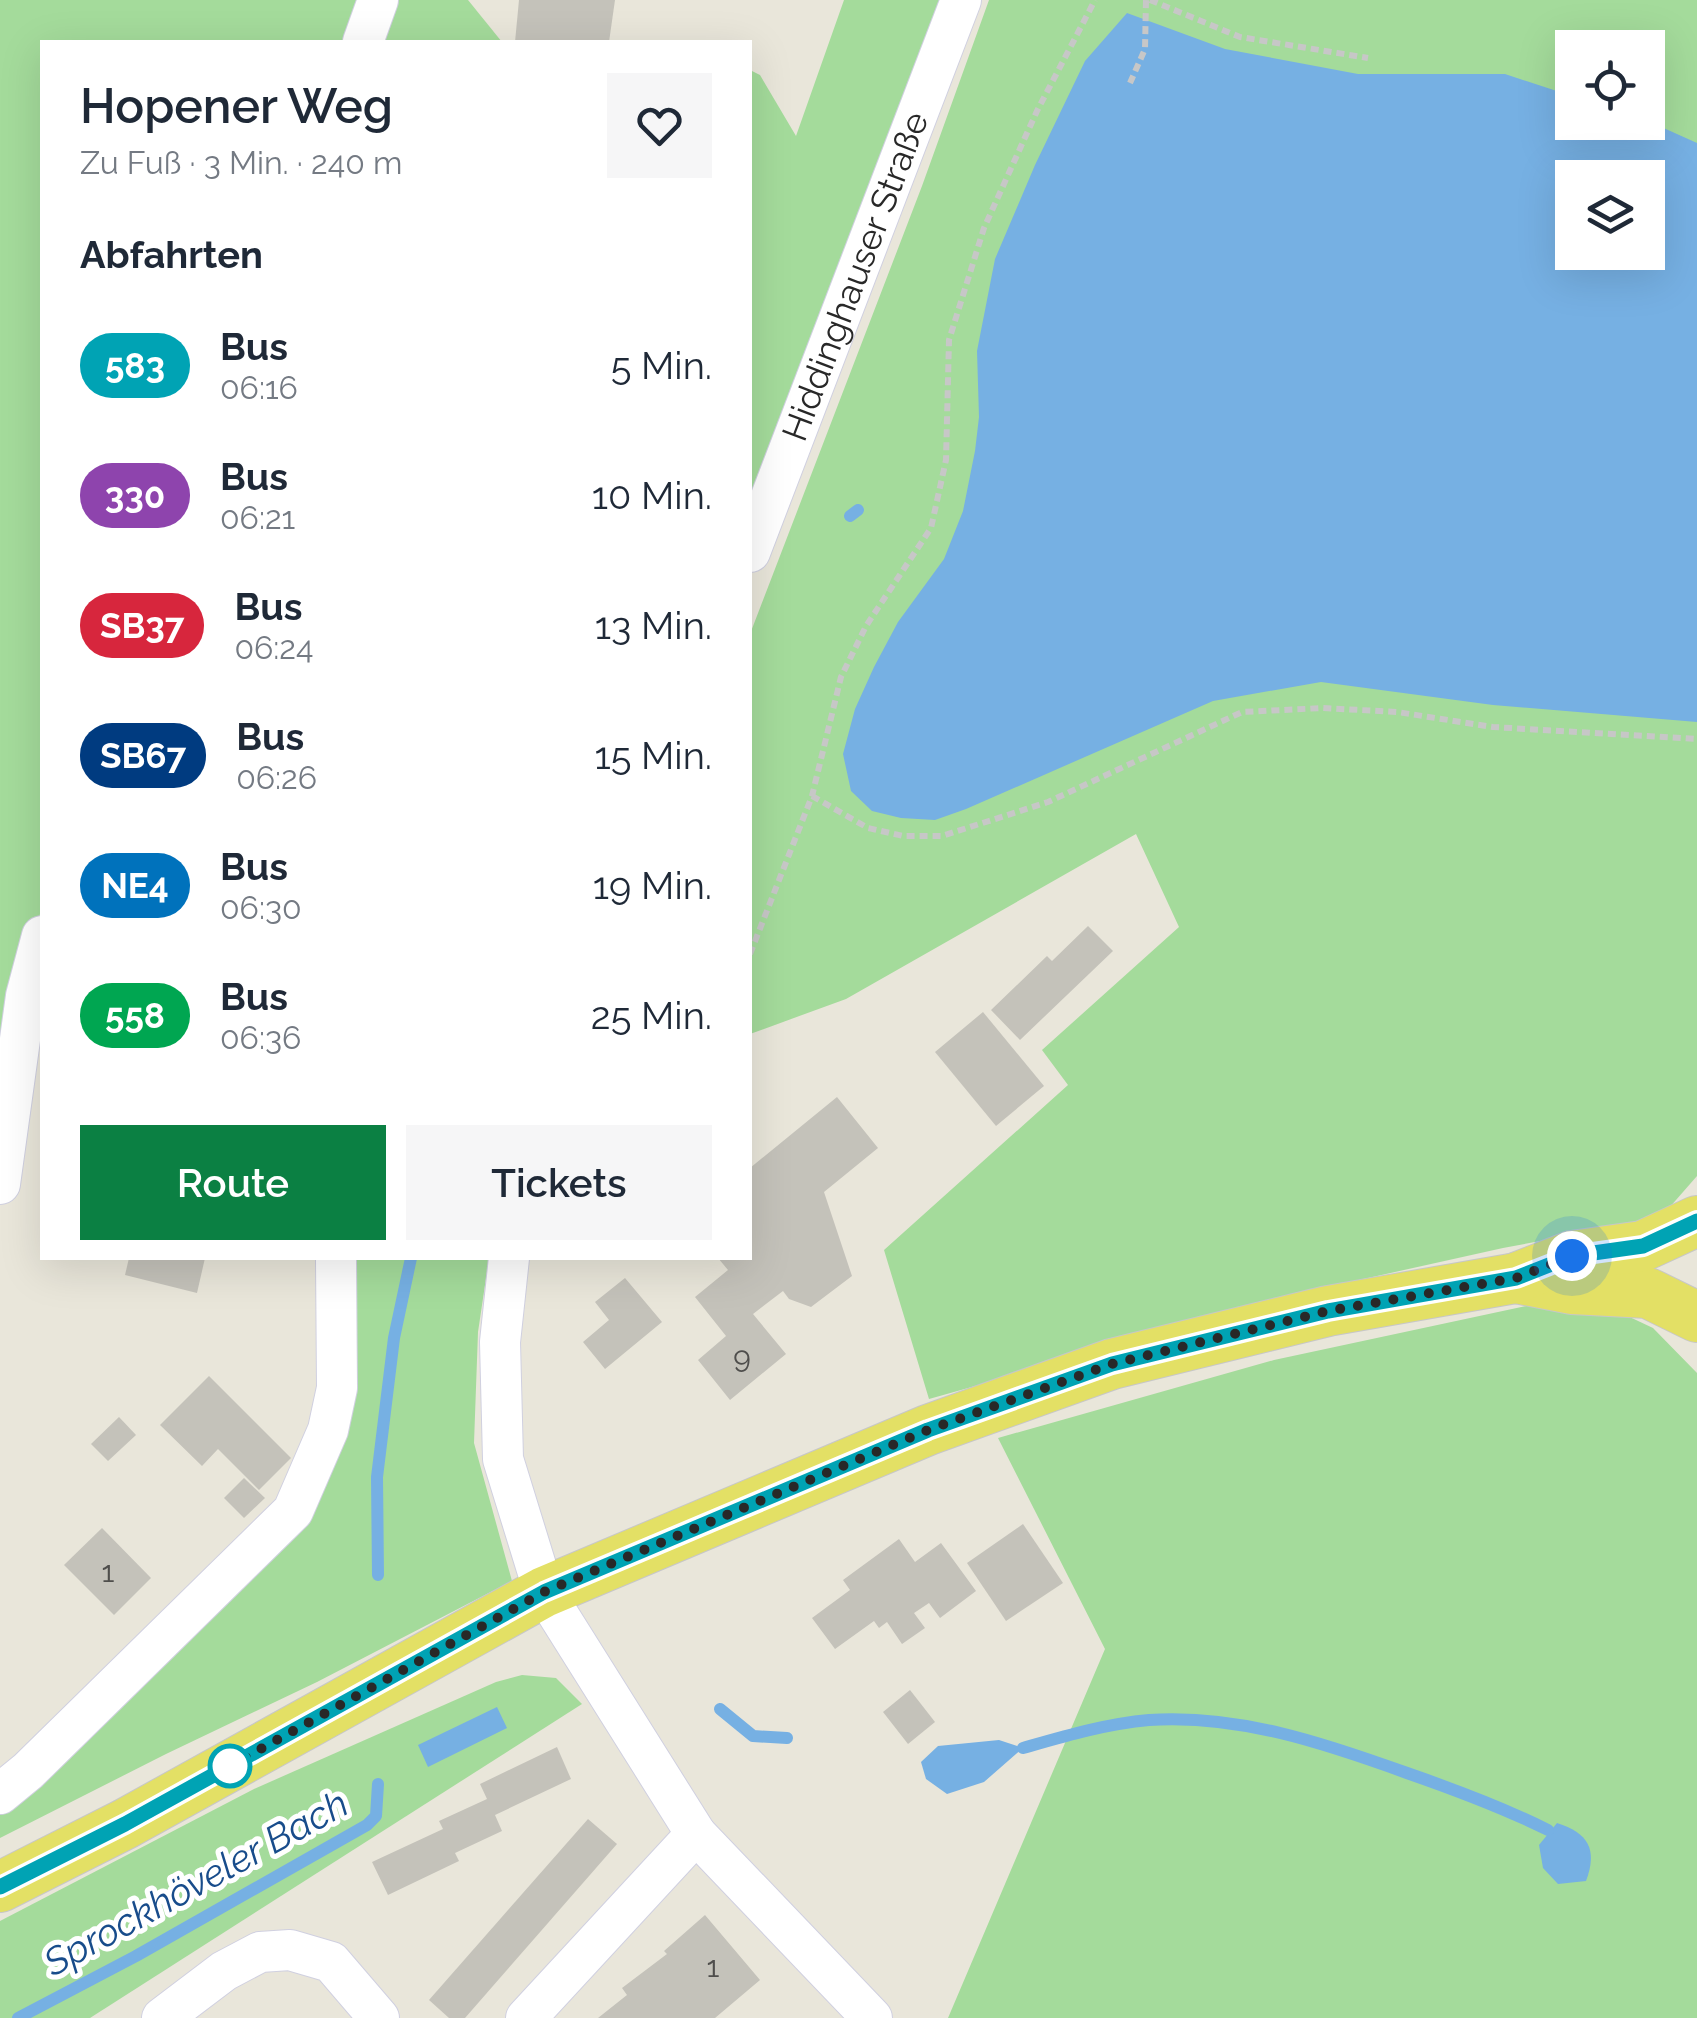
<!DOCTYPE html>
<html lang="de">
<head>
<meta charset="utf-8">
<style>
	body { margin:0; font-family:Raleway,sans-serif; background:#f6f6f7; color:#1f2937; height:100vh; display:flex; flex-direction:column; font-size:38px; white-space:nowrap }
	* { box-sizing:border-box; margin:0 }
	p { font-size:32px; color:#747a83 }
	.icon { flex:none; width:55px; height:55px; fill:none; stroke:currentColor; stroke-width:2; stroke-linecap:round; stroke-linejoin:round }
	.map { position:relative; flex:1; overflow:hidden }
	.drawer { position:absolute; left:40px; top:40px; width:712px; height:1220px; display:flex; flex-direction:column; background:#fff; border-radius:0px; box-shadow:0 10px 40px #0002 }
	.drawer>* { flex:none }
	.badge { padding:0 20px; border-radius:32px; font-size:35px; line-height:65px }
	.controls { position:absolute; left:1555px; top:30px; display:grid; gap:20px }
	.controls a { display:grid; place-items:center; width:110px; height:110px; border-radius:0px; background:#fff; box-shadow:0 10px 40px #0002; font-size:50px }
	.you { position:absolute; width:50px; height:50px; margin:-25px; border:8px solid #fff; border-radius:50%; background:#1a73e8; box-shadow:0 0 0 15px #1a73e833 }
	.map>.badge { position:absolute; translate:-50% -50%; box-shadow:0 0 0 5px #fff }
	h2 { padding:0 40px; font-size:38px; line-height:90px }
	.round { display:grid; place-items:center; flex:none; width:105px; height:105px; border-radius:0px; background:#f6f6f7 }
	.head { display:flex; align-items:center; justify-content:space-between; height:170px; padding:0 40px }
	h1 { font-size:48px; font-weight:600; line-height:75px }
	.button { display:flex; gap:20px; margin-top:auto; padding:20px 40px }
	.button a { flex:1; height:115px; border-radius:0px; background:#0b8043; color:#fff; font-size:40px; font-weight:600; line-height:115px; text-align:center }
	.button a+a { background:#f6f6f7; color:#1f2937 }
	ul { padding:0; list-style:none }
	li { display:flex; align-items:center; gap:30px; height:130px; padding:0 40px }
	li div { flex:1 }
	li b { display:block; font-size:38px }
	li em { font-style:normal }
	li .badge { min-width:110px; font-weight:700; text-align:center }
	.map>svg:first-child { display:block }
	.green { fill:#a4db9b; fill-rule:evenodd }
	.water { fill:#76b0e3; fill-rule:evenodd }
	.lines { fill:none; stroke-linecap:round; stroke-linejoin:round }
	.stream { stroke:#76b0e3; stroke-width:12 }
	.building { fill:#c4c2ba }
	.minor-casing { stroke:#d0d0e0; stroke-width:42 }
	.major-casing { stroke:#c7c7c7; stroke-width:52 }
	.path { stroke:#c7c7c7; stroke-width:6; stroke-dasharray:8 5; stroke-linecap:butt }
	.minor { stroke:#fff; stroke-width:40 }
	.major { stroke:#e3e065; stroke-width:50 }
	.line-casing { stroke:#fff; stroke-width:22 }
	.line { stroke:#00a3b4; stroke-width:15 }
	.walk { stroke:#282828; stroke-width:10; stroke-dasharray:0 18 }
	.stop-dot { fill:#fff; stroke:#00a3b4; stroke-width:5 }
	.labels { text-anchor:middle; stroke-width:10; stroke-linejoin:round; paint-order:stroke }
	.number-label { font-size:30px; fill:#4f4e4c }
	.street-label { font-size:35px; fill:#282828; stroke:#fff }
	.water-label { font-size:38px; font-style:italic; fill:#184c8b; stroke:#fff }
</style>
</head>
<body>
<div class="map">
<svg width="1697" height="2018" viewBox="0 0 1697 2018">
	<rect width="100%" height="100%" fill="#e9e6da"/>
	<g class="green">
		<path d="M 0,0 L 368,0 L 354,42 L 42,42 L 42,906 L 20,993 L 0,1132 Z"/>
		<path d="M 388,0 L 468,0 L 502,42 L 373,42 Z"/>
		<path d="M 844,0 L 940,0 L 750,501 L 750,70 L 760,75 L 796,136 Z"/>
		<path d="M 989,0 L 1697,0 L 1697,1176 L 1669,1208 L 1642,1222 L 1503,1248 L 1323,1288 L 929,1399 L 884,1250 L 1068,1085 L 1042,1050 L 1179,927 L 1136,834 L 846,999 L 750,1034 L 750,634 L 922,186 ZM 1572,48 L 1648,48 L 1648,122 L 1572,122 ZM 1572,178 L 1648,178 L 1648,252 L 1572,252 Z"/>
		<path d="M 346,1258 L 489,1258 L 478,1332 L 474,1443 L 512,1581 L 317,1682 L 166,1754 L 0,1838 L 0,1804 L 303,1516 Z"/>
		<path d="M 1540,1303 L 1602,1304 L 1653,1328 L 1697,1373 L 1697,2018 L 948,2018 L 1105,1649 L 998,1438 L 1274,1360 Z"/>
		<path d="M 522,1675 L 556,1678 L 582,1704 L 90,2018 L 0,2018 L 0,1921 L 254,1789 L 496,1682 Z"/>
	</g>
	<g class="water">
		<path d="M 1127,13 L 1225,49 L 1358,74 L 1505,74 L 1572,96 L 1572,122 L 1648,121 L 1697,143 L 1697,722 L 1493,705 L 1321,682 L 1213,701 L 966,809 L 935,820 L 901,818 L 872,811 L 851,791 L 843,754 L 855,709 L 874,667 L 898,622 L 944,559 L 963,511 L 975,451 L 979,417 L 977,351 L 995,259 L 1035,165 L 1085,61 ZM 1572,178 L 1648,178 L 1648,252 L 1572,252 Z"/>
		<path d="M 497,1707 L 507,1728 L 428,1767 L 418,1745 Z"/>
		<path d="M 999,1740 L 1023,1748 L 984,1782 L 947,1794 L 926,1779 L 921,1762 L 938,1746 Z"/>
		<path d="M 1557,1823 C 1588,1833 1598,1849 1586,1881 L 1558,1884 L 1543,1868 L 1539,1845 Z"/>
	</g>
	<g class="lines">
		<g class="stream">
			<path d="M 850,516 L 858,510"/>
			<path d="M 378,1575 L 377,1477 L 394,1338 L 411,1258"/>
			<path d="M 720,1709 L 753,1736 L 787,1738"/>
			<path d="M 1023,1748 C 1065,1736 1105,1724 1149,1720 C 1238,1714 1324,1743 1407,1773 C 1456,1790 1502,1807 1548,1830"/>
			<path d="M 18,2018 L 136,1956 L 367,1825 L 376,1816 L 378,1784"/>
		</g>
	</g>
	<g class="building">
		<path d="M 519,0 L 615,0 L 609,42 L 515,42 Z"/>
		<path d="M 1088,926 L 1113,951 L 1020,1040 L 991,1010 L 1047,956 L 1052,961 Z"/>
		<path d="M 983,1012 L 1044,1086 L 996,1126 L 935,1052 Z"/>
		<path d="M 837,1097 L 878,1148 L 824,1192 L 852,1276 L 811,1307 L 789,1299 L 783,1291 L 753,1314 L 786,1354 L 730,1400 L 698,1360 L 726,1336 L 695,1297 L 728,1270 L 718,1258 L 750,1258 L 750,1168 Z"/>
		<path d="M 129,1258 L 205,1258 L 197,1293 L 125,1275 Z"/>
		<path d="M 625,1278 L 662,1322 L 605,1369 L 583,1342 L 609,1320 L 595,1302 Z"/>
		<path d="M 209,1376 L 291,1458 L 259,1490 L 218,1449 L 202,1466 L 160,1425 Z"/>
		<path d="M 119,1417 L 136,1435 L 108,1461 L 91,1444 Z"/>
		<path d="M 244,1478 L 265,1498 L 244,1518 L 224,1498 Z"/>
		<path d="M 1023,1524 L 1063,1583 L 1006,1621 L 967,1563 Z"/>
		<path d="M 102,1528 L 151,1578 L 114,1615 L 64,1565 Z"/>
		<path d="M 899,1539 L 915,1562 L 941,1543 L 976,1591 L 940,1618 L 929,1603 L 914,1613 L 925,1628 L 902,1644 L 887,1622 L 879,1628 L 874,1621 L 835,1649 L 812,1618 L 850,1590 L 843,1580 Z"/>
		<path d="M 910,1690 L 935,1722 L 908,1744 L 883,1712 Z"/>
		<path d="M 557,1747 L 571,1779 L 495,1815 L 502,1831 L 455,1853 L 459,1861 L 388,1895 L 372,1862 L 443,1829 L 439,1821 L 487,1799 L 480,1784 Z"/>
		<path d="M 588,1819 L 617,1844 L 465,2018 L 449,2018 L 429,2000 Z"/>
		<path d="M 705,1915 L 760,1980 L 715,2018 L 598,2018 L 627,1995 L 622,1988 L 667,1954 L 664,1951 Z"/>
	</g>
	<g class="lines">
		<g class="minor-casing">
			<g id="minor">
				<path d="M 363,42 L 378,0"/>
				<path id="s1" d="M 750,552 L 961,0"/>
				<path d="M 0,1184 L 26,996 L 42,936"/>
				<path d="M 509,1258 L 500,1342 L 503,1459 L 544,1592 L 696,1834 L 872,2018"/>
				<path d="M 0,1794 L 28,1771 L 293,1511 L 328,1430 L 337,1388 L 336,1258"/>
				<path d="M 162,2018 L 224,1971 L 260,1952 L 290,1950 L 331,1962 L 379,2018"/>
				<path d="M 526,2018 L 696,1834"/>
			</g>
		</g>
		<g class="major-casing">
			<g id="major">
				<path d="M 1516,1278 L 1572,1289 L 1648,1293 L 1697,1317"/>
				<path d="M 0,1887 L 125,1824 L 544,1592 L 928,1430 L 1112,1364 L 1328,1311 L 1516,1278 L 1572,1256 L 1643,1246 L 1697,1221"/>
			</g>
		</g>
		<g class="path">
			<path d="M 1150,0 L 1240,37 L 1368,58"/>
			<path d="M 1130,83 L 1145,49 L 1146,0"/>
			<path d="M 812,796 L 868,828 L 903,836 L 942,836 L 1048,802 L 1242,712 L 1323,708 L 1397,712 L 1493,727 L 1697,739"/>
			<path d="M 750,954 L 812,796 L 841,677 L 866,626 L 931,528 L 946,460 L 949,340 L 984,228 L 1037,111 L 1095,0"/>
		</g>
		<use href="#minor" class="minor"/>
		<use href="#major" class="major"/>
	</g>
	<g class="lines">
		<g class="line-casing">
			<path id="line" d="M 0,1887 L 125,1824 L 544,1592 L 928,1430 L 1112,1364 L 1328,1311 L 1516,1278 L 1572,1256 L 1643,1246 L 1697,1221"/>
		</g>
		<use href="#line" class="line"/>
		<path class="walk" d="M 230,1766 L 544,1592 L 928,1430 L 1112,1364 L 1328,1311 L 1516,1278 L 1572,1256"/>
	</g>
	<circle class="stop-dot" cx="230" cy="1766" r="20"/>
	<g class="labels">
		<g class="number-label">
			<text x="742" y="1367">9</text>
			<text x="108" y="1582">1</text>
			<text x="713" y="1977">1</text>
		</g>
		<g class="street-label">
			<text dy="12" stroke="none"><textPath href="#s1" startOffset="295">Hiddinghauser Straße</textPath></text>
		</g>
		<g class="water-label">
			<text transform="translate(196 1883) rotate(-29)" y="13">Sprockhöveler Bach</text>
		</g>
	</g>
</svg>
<div class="controls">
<a><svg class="icon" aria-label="locate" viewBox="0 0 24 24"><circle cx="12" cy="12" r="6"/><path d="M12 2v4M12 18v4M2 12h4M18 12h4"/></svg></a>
<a><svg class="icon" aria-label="layers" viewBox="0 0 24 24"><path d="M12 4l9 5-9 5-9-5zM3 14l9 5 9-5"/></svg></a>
</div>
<div class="you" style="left:1572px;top:1256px"></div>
<section class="drawer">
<div class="head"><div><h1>Hopener Weg</h1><p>Zu Fuß · 3 Min. · 240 m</p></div><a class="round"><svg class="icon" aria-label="heart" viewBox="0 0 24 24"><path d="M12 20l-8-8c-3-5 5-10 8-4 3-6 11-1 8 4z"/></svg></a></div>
<h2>Abfahrten</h2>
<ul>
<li><span class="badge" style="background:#00a3b4;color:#fff">583</span><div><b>Bus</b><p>06:16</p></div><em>5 Min.</em></li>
<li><span class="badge" style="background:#8e44ad;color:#fff">330</span><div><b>Bus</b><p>06:21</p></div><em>10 Min.</em></li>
<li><span class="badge" style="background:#d7263d;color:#fff">SB37</span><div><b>Bus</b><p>06:24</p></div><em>13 Min.</em></li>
<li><span class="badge" style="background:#003b80;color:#fff">SB67</span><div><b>Bus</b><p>06:26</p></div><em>15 Min.</em></li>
<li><span class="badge" style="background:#0072bc;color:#fff">NE4</span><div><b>Bus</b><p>06:30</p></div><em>19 Min.</em></li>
<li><span class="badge" style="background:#00a651;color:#fff">558</span><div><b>Bus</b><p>06:36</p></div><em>25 Min.</em></li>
</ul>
<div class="button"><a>Route</a><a>Tickets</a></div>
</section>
</div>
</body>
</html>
